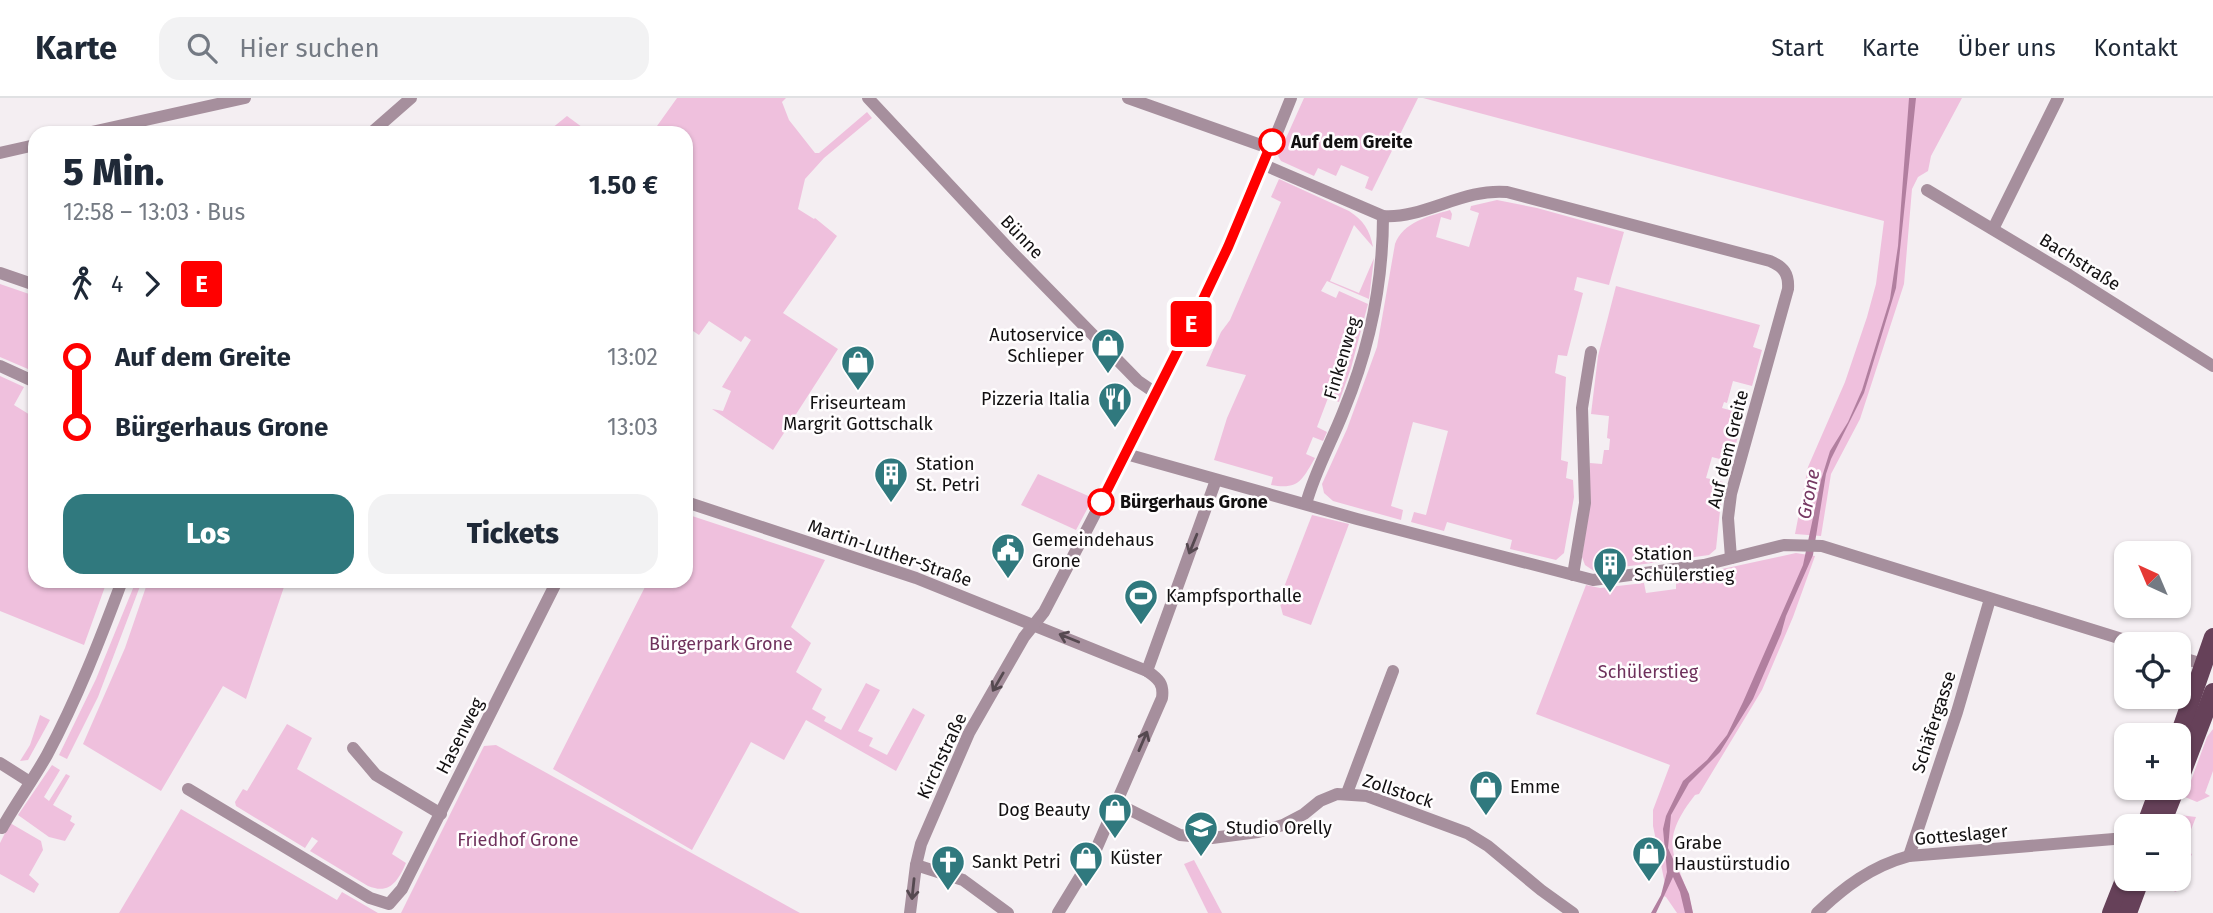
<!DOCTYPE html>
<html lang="de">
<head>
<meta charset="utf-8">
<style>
	body { margin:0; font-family:"Fira Sans",sans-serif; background:#f2f2f3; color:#1f2937; height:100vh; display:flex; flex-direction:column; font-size:26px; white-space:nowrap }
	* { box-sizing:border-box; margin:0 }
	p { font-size:23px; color:#747a83 }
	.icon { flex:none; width:38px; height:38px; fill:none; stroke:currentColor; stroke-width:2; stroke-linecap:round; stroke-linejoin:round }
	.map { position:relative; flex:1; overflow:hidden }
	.sheet { position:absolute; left:28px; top:28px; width:665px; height:462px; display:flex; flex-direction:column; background:#fff; border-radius:21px; box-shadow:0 2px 5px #0004 }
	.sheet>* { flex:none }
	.badge { padding:0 14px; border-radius:5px; font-size:24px; line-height:46px }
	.needle { width:46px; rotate:316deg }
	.fabs { position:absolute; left:2114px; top:443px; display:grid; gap:14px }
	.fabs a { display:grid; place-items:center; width:77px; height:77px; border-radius:14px; background:#fff; box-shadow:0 2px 5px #0004; font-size:35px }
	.map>.badge { position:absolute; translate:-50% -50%; box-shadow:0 0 0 4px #fff }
	.legs { display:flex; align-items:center; gap:10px; height:77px; padding:0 35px; font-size:23px }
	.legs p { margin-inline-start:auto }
	.head { display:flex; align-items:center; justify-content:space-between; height:119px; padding:0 35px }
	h1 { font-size:38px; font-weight:800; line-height:52px }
	.cta { display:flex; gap:14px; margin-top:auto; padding:14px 35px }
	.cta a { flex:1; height:80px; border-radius:21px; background:#30797e; color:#fff; font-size:28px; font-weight:800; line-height:80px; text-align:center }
	.cta a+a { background:#f2f2f3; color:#1f2937 }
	ul { padding:0 35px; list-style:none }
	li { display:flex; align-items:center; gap:24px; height:70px; font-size:26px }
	li i { display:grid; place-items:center; width:10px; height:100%; margin:0 9px; background:currentColor }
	li i::after { content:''; width:18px; height:18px; margin:-9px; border:5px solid; border-radius:50%; background:#fff }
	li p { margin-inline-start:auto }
	li:first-child i { background:linear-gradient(#0000 50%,currentColor 0) }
	li:last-child i { background:linear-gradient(currentColor 50%,#0000 0) }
	header { display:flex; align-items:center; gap:42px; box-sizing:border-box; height:98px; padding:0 35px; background:#fff; border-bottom:2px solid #e0e1e3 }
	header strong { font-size:33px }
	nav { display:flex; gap:38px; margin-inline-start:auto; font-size:24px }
	.search { width:490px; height:63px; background:#f2f2f3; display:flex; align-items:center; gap:18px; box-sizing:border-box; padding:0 24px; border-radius:21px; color:#747a83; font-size:26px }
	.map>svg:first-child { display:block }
	.green { fill:#efc0dd }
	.water { fill:#b17f9f }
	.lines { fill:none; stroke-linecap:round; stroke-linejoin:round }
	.minor { stroke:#a68f9d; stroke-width:12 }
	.primary { stroke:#664159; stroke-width:18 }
	.oneway { stroke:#554950 }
	.line-1-casing { stroke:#fff; stroke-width:16 }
	.line-1 { stroke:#f00; stroke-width:10 }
	.stop-1-dot { fill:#fff; stroke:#f00; stroke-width:3.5 }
	.labels { text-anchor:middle; stroke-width:5; stroke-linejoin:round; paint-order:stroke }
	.stop-label { font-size:18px; font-weight:bold; fill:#121011; stroke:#fffdfe; text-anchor:start }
	.street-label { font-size:18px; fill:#121011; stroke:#fffdfe }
	.poi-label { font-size:18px; fill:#121011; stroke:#fffdfe; text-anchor:start }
	.park-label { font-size:18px; fill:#6f315c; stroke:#fffdfe }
	.water-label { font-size:19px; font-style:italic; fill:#763863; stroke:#fffdfe }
</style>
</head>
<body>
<header>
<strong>Karte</strong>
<div class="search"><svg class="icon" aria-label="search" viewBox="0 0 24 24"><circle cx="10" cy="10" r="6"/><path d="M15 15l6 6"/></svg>Hier suchen</div>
<nav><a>Start</a><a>Karte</a><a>Über uns</a><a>Kontakt</a></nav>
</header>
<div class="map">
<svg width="2213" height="815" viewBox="0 0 2213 815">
	<rect width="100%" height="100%" fill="#f4eef2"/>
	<g class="green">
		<path d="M 677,0 L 786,0 L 782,4 L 789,22 L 815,55 L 819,55 L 867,14 L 872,20 L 824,60 L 805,81 L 798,111 L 814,121 L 815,120 L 837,138 L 783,215 L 838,251 L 773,352 L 712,311 L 723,313 L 731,293 L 722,289 L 751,242 L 745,238 L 741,244 L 709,223 L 699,237 L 693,233 L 686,243 L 686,35 L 652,35 Z"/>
		<path d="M 1304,0 L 1418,0 L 1372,93 L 1365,90 L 1369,79 L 1341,67 L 1336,78 L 1318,70 L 1314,78 L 1281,63 L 1278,58 Z"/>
		<path d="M 1423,0 L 1962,0 L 1931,58 L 1928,73 L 1918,79 L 1912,91 L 1904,186 L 1860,321 L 1831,376 L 1821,438 L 1795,436 L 1808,369 L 1845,284 L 1867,219 L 1876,186 L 1884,123 Z"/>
		<path d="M 567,18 L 590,35 L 546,35 Z"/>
		<path d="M 1279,81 L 1349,113 C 1363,122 1370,132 1373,149 L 1354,127 L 1330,183 L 1359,195 L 1374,160 L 1369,201 L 1327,183 L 1321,193 L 1336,200 L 1339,193 L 1368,206 L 1351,270 L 1339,304 L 1328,300 L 1317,329 L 1327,334 L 1323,343 L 1313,339 L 1306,356 L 1315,360 C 1302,382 1299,392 1271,387 L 1273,379 L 1214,362 L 1227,320 L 1246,277 L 1206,268 L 1221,234 L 1230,222 L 1281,104 L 1271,99 Z"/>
		<path d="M 1497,102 L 1537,110 L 1624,134 L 1609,187 L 1577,179 L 1574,192 L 1583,195 L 1567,258 L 1558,257 L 1555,275 L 1566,279 L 1561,362 L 1568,364 L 1566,380 L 1573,382 L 1574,399 L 1564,455 L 1556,462 L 1510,451 L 1512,442 L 1447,424 L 1444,433 L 1411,424 L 1414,414 L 1426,417 L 1448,333 L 1413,324 L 1391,408 L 1403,412 L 1401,422 L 1333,403 L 1324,395 L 1322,386 L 1347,331 L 1377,249 L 1395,146 C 1403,124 1429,118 1450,112 L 1452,116 L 1451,122 L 1441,119 L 1436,139 L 1469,149 L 1479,115 L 1470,112 L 1471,108 Z"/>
		<path d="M 0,186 L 35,198 L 35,274 L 0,259 Z"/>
		<path d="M 1616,188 L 1760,227 L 1753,249 L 1762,252 L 1752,288 L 1733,283 L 1727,305 L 1724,304 L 1722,310 L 1744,316 L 1731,364 L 1712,359 L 1706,380 L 1723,384 L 1716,451 L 1709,457 L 1594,473 L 1585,467 L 1582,459 L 1590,401 L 1590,365 L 1602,366 L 1604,352 L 1609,352 L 1610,341 L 1607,340 L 1609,318 L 1591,316 L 1598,258 Z"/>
		<path d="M 0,278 L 24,289 L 14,307 L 35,320 L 35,483 L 107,483 L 84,547 L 0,513 Z"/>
		<path d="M 1038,376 L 1093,400 L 1076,432 L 1021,407 Z"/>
		<path d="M 686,416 L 825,462 L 791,529 L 811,545 L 796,574 L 822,591 L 812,611 L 826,619 L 824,623 L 841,632 L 866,585 L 880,592 L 858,633 L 873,640 L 869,648 L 887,657 L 913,610 L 925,617 L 896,673 L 806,622 L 784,662 L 751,644 L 692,752 L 553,671 L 648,483 L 686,483 Z"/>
		<path d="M 1312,417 L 1349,426 L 1311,527 L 1283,517 L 1279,502 Z"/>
		<path d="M 1796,455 L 1815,458 L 1793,519 L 1762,592 L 1699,696 L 1695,697 C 1652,752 1682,760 1693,815 L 1677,815 L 1666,799 L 1661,797 L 1665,786 L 1653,728 L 1653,712 L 1670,667 L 1536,616 L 1586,487 L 1600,490 L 1644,485 L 1646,495 L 1676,491 L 1676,481 Z"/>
		<path d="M 136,483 L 142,483 L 98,599 L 67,661 L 59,657 L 96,581 Z"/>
		<path d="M 148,483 L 286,483 L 246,601 L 223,588 L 161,693 L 83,646 L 125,550 Z"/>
		<path d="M 40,617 L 50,622 L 28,662 L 20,663 L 30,647 Z"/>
		<path d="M 287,626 L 312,640 L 297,671 L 403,734 L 392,756 L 406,765 C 398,783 390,797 368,788 L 310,753 L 318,743 L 312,739 L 305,750 L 236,708 L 235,704 L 243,691 L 247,693 Z"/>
		<path d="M 2213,631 L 2213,673 L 2205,695 L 2210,698 L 2197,704 L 2185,699 L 2207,639 Z"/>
		<path d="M 496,647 L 800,815 L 401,815 L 484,648 Z"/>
		<path d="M 52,667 L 60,672 L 44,699 L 49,703 L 66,676 L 70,678 L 53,707 L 72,718 L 70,723 L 75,726 L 65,743 L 49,739 L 18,717 Z"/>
		<path d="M 181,711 L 337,802 L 342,794 L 378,815 L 119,815 Z"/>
		<path d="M 2180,717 L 2196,719 L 2183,752 L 2192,756 L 2176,794 L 2152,784 L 2153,781 L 2179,780 L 2179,728 L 2173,728 Z"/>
		<path d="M 10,725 L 41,743 L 43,752 L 29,777 L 39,786 L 34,795 L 0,776 L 0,745 Z"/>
		<path d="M 1194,762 L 1222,815 L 1208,815 L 1184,766 Z"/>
	</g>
	<path class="water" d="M 1909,0 L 1916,0 L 1896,190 L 1864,295 L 1831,361 L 1826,376 L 1813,457 L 1786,518 L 1781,536 L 1753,601 L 1720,654 L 1689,685 L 1671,717 L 1668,750 L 1689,796 L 1693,815 L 1685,815 L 1680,794 L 1673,779 L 1656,815 L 1651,815 L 1661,797 L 1667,774 L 1663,731 L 1666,718 L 1683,683 L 1707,662 L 1727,637 L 1743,604 L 1803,467 L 1821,382 L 1830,353 L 1848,324 L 1862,292 L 1890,201 L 1898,148 Z"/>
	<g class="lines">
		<g class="minor">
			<path d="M 868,0 L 1012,154 L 1138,283 L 1157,296"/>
			<path d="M 1128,0 L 1269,50"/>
			<path d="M 87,35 L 245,0"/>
			<path d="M 371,35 L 411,0"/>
			<path d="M 0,55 L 35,47"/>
			<path d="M 1262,66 L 1383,118 C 1424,121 1463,90 1507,94 L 1770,163 C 1784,169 1789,176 1788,191 L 1731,396 L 1728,420 L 1731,460"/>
			<path d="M 1927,92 L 2069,177 L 2213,268"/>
			<path d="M 1993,131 L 2058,0"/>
			<path d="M 0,175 L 35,187"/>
			<path d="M 0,268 L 35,284"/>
			<path d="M 1126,356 L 1357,421 L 1593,482 L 1704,467 L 1784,447 L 1822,448 L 2138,546"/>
			<path d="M 686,404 L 916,480 L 1147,573 C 1159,581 1164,586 1162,600 L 1094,756 L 1058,815"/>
			<path d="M 1306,406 C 1315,373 1332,343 1344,312 C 1370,249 1383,185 1383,118"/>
			<path d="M 1573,477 L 1585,405 L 1582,310 L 1591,254"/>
			<path d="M 2179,559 L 2203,566"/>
			<path d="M 1147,573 L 1216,382"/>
			<path d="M 353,650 L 376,677 L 441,716"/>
			<path d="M 0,665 L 30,684"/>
			<path d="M 188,691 L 370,800 L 389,806 L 402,791 L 557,483"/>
			<path d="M 1347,695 L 1393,573"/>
			<path d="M 1116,705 L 1180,737 L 1212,740 L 1258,734 L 1283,727 L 1304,716 L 1320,703 L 1337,696 L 1367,698 L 1467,735 L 1488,748 L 1541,792 L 1573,815"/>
			<path d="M 2,730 C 16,705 33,682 47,657 C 77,601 100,542 122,483"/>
			<path d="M 1909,758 L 1957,614 L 1990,501"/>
			<path d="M 916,767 L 963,782 L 1008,815"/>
			<path d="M 910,815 L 916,767 L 921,746 L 969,635 L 1024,539 L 1044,514 C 1132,345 1221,177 1291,0"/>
			<path d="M 1817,815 C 1844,789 1872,768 1909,758 L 2126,740"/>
		</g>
		<g class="primary">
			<path d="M 2179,637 L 2213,539"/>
			<path d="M 2179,683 L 2213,594"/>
			<path d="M 2145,728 L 2159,690"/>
			<path d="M 2161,728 L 2176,690"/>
			<path d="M 2111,815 L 2126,777"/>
			<path d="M 2128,815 L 2141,780"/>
		</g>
	</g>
	<defs><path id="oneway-shaft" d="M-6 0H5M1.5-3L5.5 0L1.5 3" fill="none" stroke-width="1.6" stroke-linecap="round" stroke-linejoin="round" transform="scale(1.75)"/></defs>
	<g class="oneway">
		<use href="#oneway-shaft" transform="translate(1193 446) rotate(112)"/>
		<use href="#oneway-shaft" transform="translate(1069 540) rotate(-158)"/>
		<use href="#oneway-shaft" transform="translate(998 584) rotate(120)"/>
		<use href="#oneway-shaft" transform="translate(1143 643) rotate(-67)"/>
		<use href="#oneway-shaft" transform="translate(913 791) rotate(96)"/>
	</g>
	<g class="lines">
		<g class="line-1-casing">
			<path id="line-1" d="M 1101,404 L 1198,212 L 1228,149 L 1272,44"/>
		</g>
		<use href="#line-1" class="line-1"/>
	</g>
	<defs>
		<g id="shop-pin" transform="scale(1.75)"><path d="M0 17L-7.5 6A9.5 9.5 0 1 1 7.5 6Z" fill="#30797e" stroke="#fffdfe"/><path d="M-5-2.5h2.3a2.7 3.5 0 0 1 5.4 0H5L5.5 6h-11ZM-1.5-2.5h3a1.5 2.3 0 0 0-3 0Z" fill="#fff"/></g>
		<g id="restaurant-pin" transform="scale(1.75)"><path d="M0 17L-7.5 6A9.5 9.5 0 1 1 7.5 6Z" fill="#30797e" stroke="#fffdfe"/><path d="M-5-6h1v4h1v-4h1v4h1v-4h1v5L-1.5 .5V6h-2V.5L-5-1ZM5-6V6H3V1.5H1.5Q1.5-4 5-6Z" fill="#fff"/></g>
		<g id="building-pin" transform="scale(1.75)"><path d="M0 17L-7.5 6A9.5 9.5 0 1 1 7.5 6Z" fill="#30797e" stroke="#fffdfe"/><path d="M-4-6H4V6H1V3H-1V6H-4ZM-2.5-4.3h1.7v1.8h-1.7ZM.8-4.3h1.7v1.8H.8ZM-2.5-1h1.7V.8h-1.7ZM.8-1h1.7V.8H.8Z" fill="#fff"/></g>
		<g id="civic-pin" transform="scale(1.75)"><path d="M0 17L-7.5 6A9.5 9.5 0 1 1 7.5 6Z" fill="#30797e" stroke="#fffdfe"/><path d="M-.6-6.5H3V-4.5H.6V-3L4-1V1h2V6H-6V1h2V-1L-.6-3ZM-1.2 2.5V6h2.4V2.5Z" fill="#fff"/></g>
		<g id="stadium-pin" transform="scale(1.75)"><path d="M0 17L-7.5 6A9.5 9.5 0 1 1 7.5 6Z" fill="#30797e" stroke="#fffdfe"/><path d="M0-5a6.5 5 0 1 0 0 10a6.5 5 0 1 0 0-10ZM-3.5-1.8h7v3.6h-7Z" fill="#fff"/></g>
		<g id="university-pin" transform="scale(1.75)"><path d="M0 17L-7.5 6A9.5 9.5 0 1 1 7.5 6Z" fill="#30797e" stroke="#fffdfe"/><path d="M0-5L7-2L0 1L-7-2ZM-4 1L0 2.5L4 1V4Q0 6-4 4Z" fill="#fff"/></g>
		<g id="church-pin" transform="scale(1.75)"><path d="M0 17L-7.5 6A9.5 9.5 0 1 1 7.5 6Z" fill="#30797e" stroke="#fffdfe"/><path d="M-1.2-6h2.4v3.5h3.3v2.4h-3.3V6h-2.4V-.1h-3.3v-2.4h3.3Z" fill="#fff"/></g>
	</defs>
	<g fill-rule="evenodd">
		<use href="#shop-pin" x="1108" y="247"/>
		<use href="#shop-pin" x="858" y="264"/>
		<use href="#restaurant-pin" x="1115" y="301"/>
		<use href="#building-pin" x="891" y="376"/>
		<use href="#civic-pin" x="1008" y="452"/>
		<use href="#building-pin" x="1610" y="466"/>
		<use href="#stadium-pin" x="1141" y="498"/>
		<use href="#shop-pin" x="1486" y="689"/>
		<use href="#shop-pin" x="1115" y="712"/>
		<use href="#university-pin" x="1201" y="730"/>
		<use href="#shop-pin" x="1649" y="755"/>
		<use href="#shop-pin" x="1086" y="760"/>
		<use href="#church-pin" x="948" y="764"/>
	</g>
	<g class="stop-1-dot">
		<circle cx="1272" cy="44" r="12"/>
		<circle cx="1101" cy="404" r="12"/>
	</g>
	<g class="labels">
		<g class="stop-label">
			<text x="1291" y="50">Auf dem Greite</text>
			<text x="1120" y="410">Bürgerhaus Grone</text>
		</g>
		<g class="street-label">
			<text transform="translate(1022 139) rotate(46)" y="6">Bünne</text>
			<text transform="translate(2080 164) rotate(32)" y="6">Bachstraße</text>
			<text transform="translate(1342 260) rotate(-73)" y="6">Finkenweg</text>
			<text transform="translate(1728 351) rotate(-76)" y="6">Auf dem Greite</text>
			<text transform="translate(890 455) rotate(19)" y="6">Martin-Luther-Straße</text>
			<text transform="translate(1934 624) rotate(-72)" y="6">Schäfergasse</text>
			<text transform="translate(460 638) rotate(-63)" y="6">Hasenweg</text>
			<text transform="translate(942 658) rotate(-65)" y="6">Kirchstraße</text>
			<text transform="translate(1398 693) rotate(18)" y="6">Zollstock</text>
			<text transform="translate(1961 737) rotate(-5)" y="6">Gotteslager</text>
		</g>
		<g class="poi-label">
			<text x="1084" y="243" text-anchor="end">Autoservice<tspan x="1084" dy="21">Schlieper</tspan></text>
			<text x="1090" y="307" text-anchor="end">Pizzeria Italia</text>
			<text x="858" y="311" text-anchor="middle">Friseurteam<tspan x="858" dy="21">Margrit Gottschalk</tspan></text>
			<text x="916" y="372">Station<tspan x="916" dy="21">St. Petri</tspan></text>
			<text x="1032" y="448">Gemeindehaus<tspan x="1032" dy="21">Grone</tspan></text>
			<text x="1634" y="462">Station<tspan x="1634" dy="21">Schülerstieg</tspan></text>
			<text x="1166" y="504">Kampfsporthalle</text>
			<text x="1510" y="695">Emme</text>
			<text x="1090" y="718" text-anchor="end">Dog Beauty</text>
			<text x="1226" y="736">Studio Orelly</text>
			<text x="1674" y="751">Grabe<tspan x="1674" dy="21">Haustürstudio</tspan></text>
			<text x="1110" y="766">Küster</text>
			<text x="972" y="770">Sankt Petri</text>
		</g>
		<g class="park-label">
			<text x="721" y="552">Bürgerpark Grone</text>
			<text x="1648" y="580">Schülerstieg</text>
			<text x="518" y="748">Friedhof Grone</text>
		</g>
		<g class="water-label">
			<text transform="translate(1808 396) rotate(-79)" y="7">Grone</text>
		</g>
	</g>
</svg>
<div class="fabs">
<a><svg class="needle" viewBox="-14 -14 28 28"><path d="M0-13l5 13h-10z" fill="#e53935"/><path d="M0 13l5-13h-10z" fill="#747a83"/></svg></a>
<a><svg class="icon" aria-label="locate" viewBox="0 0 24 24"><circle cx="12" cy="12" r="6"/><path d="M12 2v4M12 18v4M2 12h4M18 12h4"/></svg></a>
<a>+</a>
<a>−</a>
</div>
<b class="badge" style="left:1191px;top:226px;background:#f00;color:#fff">E</b>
<section class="sheet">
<div class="head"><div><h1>5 Min.</h1><p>12:58 – 13:03 · Bus</p></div><b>1.50 €</b></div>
<div class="legs"><svg class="icon" aria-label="walk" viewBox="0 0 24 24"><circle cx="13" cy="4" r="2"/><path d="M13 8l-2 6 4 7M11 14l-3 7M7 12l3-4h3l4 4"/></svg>4<svg class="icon" aria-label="forward" viewBox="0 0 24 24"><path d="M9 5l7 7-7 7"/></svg><b class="badge" style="background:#f00;color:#fff">E</b></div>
<ul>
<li><i style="color:#f00"></i><b>Auf dem Greite</b><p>13:02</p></li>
<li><i style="color:#f00"></i><b>Bürgerhaus Grone</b><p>13:03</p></li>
</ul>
<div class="cta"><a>Los</a><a>Tickets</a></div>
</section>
</div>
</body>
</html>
